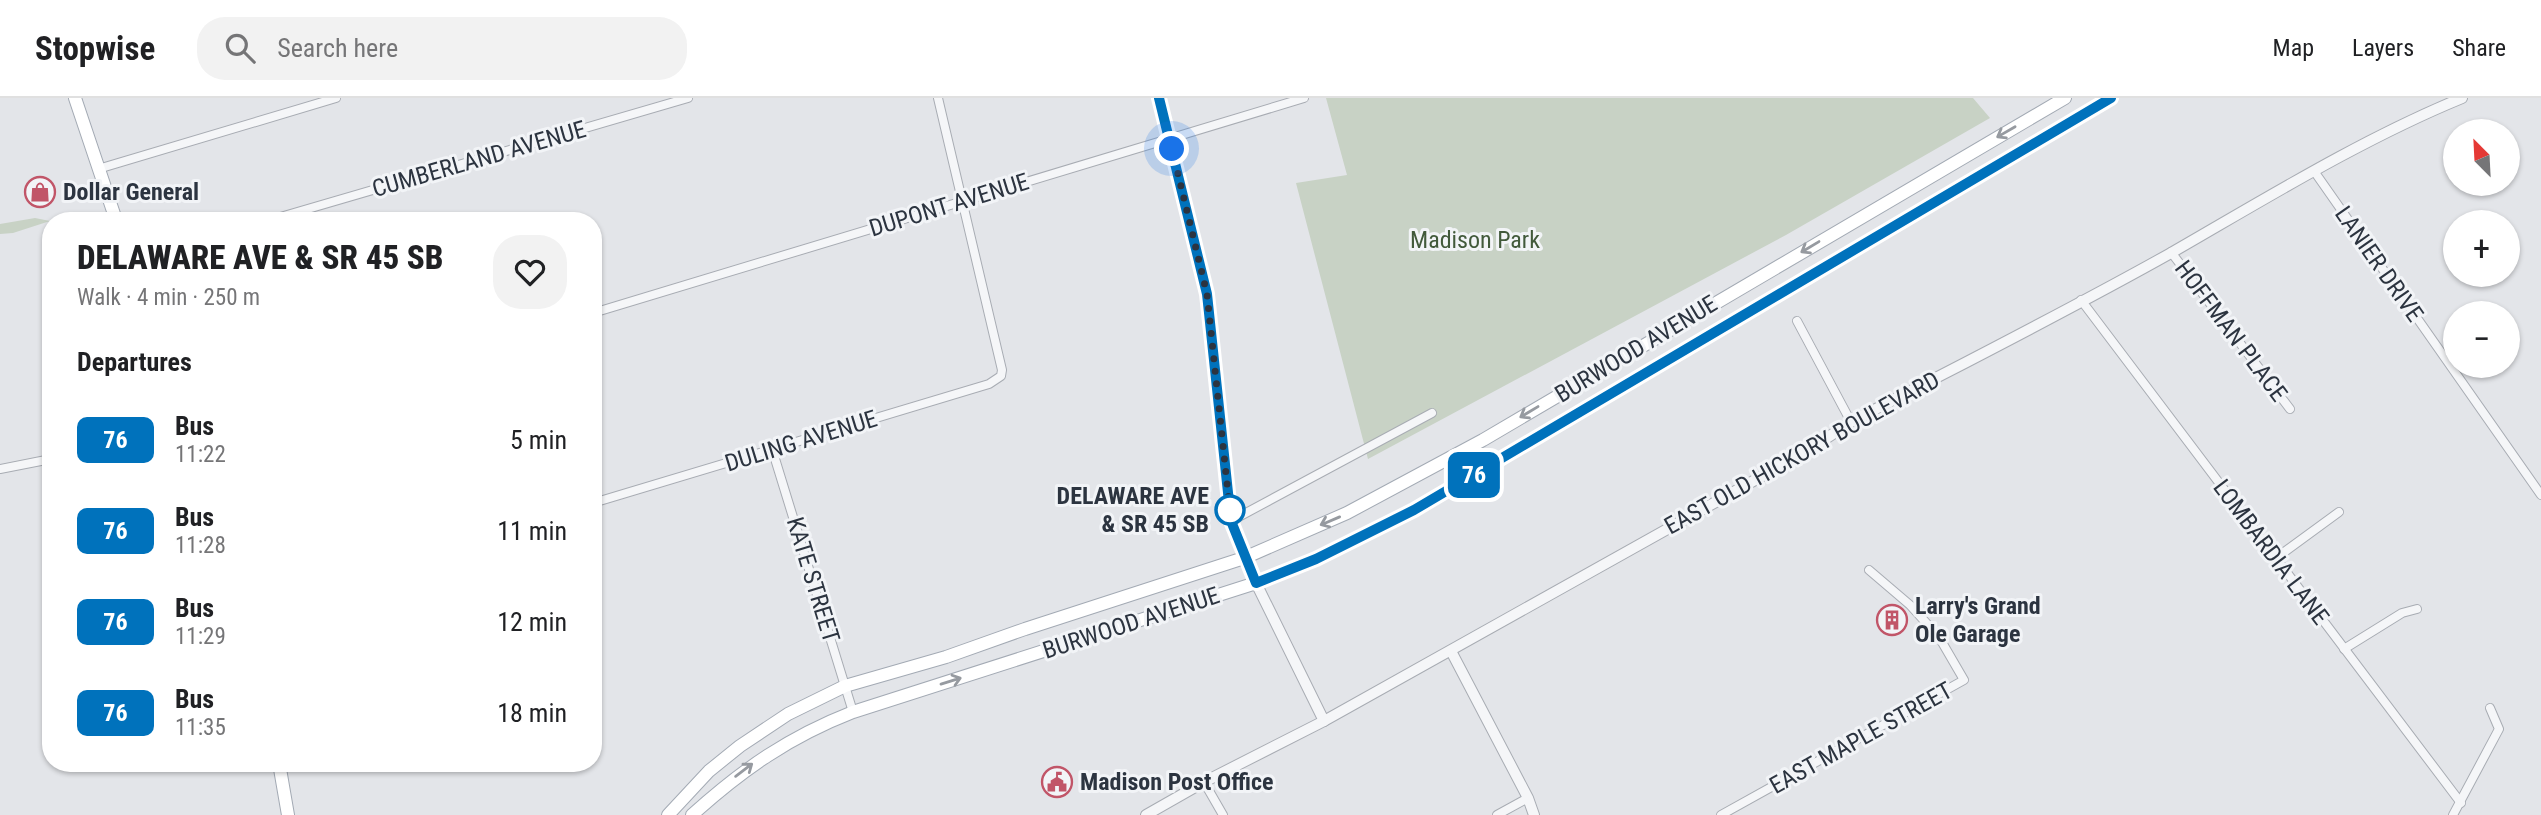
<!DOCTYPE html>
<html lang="en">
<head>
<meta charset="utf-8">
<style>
	body { margin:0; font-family:"Roboto Condensed",sans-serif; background:#f2f2f2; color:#202124; height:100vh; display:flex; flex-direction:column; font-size:26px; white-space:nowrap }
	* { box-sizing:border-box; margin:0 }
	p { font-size:23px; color:#757577 }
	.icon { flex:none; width:38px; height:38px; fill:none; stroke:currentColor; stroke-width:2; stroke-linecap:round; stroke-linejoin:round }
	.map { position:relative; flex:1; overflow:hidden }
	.side { position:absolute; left:42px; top:114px; width:560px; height:560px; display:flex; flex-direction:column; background:#fff; border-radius:28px; box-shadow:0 2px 5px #0004 }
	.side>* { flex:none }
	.badge { padding:0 14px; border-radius:10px; font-size:24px; line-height:46px }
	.needle { width:46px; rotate:336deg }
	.tools { position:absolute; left:2443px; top:21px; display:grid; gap:14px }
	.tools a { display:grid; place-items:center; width:77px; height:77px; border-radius:50%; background:#fff; box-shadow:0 2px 5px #0004; font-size:35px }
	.you { position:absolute; width:35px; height:35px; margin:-18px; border:5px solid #fff; border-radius:50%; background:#1a73e8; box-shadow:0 0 0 10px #1a73e833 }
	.map>.badge { position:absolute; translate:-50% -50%; box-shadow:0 0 0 4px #fff }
	h2 { padding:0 35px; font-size:26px; line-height:63px }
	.round { display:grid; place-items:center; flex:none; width:74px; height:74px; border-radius:28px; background:#f2f2f2 }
	.headline { display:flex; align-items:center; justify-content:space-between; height:119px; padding:0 35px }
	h1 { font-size:33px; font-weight:800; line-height:52px }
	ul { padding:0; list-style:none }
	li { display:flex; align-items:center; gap:21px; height:91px; padding:0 35px }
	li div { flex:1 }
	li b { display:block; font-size:26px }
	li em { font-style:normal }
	li .badge { min-width:77px; font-weight:700; text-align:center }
	header { display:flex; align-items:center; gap:42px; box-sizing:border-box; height:98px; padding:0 35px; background:#fff; border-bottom:2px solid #e0e0e0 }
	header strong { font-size:33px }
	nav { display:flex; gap:38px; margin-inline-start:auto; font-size:24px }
	.search { width:490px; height:63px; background:#f2f2f2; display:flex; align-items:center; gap:18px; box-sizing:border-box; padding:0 24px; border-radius:28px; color:#757577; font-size:26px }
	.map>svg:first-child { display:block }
	.green { fill:#c8d2c5 }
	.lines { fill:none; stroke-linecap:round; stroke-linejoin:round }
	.minor-casing { stroke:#a8acb3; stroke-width:10 }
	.tertiary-casing { stroke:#a8acb3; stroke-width:12 }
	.primary-casing { stroke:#a3aab4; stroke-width:14 }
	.minor { stroke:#f5f6f8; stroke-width:8 }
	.tertiary { stroke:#f5f6f8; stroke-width:10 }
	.primary { stroke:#fff; stroke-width:12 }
	.oneway { stroke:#969aa0 }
	.line-casing { stroke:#fff; stroke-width:16 }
	.line { stroke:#0072bc; stroke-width:10 }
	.walk { stroke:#2c3440; stroke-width:7; stroke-dasharray:0 12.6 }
	.stop-dot { fill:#fff; stroke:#0072bc; stroke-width:3.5 }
	.labels { text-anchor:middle; stroke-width:6; stroke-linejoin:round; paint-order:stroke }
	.street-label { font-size:24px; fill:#2c3440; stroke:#f2f4f7 }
	.poi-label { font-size:24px; font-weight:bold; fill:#2c3440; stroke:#f2f4f7; text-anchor:start }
	.park-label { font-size:24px; fill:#425a3b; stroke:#f2f4f7 }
	.stop-label { font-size:24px; font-weight:bold; fill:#2c3440; stroke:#f2f4f7; text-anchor:end }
</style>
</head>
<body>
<header>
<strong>Stopwise</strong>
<div class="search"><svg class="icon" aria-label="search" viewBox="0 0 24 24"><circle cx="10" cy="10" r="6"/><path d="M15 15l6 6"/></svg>Search here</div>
<nav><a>Map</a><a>Layers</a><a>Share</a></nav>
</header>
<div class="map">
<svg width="2541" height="717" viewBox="0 0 2541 717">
	<rect width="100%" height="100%" fill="#e3e5e9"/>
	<g class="green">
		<path d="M 1326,0 L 1973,0 L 1990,20 L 1786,137 L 1368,361 L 1296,85 L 1347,77 Z"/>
		<path d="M 35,120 L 50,123 L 13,135 L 0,136 L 0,126 Z"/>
	</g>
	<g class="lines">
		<g class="minor-casing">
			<g id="minor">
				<path d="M 98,71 L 336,0"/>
				<path d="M 2314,73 L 2541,397"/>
				<path d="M 270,122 L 688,0"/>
				<path d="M 2171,154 L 2290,311"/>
				<path d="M 2081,202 L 2461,705"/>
				<path d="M 593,215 L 1304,0"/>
				<path d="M 1797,223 L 1851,324"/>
				<path d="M 772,351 L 853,614"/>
				<path d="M 0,371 L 51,361"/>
				<path d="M 593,405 L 989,286 L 1001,278 L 1002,272 L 938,0"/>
				<path d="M 1231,423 L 1432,315"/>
				<path d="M 2276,460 L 2339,414"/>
				<path d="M 2344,551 L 2402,515 L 2417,511"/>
				<path d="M 1204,684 L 1223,717"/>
				<path d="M 1497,717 L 1528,700"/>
				<path d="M 1721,717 L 1964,582 L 1939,539 L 1910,507 L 1869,472"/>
				<path d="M 2453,717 L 2499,631 L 2490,610"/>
			</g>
		</g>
		<g class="tertiary-casing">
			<g id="tertiary">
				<path d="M 1159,0 L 1207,196 L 1231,423 L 1256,485 L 1324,623"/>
				<path d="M 1451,553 L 1528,700 L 1534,717"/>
				<path d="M 1146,717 L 1204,684 L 1324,623 L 1807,353 L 1851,324 C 1958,268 2066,214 2171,155 C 2265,101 2362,41 2462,0"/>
			</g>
		</g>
		<g class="primary-casing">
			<g id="primary">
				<path d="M 75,0 L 116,122"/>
				<path d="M 279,665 L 288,717"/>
				<path d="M 668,717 L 709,673 L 740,648 L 788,616 L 845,588 L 946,559 L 1025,531 L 1244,460 L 1347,415 L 1483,342 L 2065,0"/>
				<path d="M 692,717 C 743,671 789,639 853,614 L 1256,485 L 1316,461 L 1414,412 L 2111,0"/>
			</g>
		</g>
		<use href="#minor" class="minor"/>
		<use href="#tertiary" class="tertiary"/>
		<use href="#primary" class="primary"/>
	</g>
	<defs><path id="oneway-shaft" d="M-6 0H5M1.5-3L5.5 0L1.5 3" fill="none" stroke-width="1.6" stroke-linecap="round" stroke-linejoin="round" transform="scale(1.75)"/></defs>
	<g class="oneway">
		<use href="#oneway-shaft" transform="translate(2006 34) rotate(150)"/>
		<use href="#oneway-shaft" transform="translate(1810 149) rotate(149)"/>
		<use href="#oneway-shaft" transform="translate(1529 314) rotate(149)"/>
		<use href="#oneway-shaft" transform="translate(1330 423) rotate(157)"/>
		<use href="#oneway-shaft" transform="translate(951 583) rotate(-17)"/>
		<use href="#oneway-shaft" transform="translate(744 672) rotate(-37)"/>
	</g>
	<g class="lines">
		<g class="line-casing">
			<path id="line" d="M 1159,0 L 1207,196 L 1231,423 L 1256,485 L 1316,461 L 1414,412 L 2111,0"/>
		</g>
		<use href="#line" class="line"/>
		<path class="walk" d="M 1172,51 L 1207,196 L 1231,423 L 1230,412"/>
	</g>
	<defs>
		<g id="shop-ring" transform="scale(1.575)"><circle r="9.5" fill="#f2f4f7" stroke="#c15568" stroke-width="1.5"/><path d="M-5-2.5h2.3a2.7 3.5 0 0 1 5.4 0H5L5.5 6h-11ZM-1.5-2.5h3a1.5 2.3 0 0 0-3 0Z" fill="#c15568"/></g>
		<g id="building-ring" transform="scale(1.575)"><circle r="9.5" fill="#f2f4f7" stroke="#c15568" stroke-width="1.5"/><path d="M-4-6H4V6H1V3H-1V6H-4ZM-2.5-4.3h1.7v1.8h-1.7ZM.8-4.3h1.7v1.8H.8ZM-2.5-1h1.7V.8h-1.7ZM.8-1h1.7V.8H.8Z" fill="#c15568"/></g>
		<g id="civic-ring" transform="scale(1.575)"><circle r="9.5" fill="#f2f4f7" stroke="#c15568" stroke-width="1.5"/><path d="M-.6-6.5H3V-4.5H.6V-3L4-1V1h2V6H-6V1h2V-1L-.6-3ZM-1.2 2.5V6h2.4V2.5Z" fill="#c15568"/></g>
	</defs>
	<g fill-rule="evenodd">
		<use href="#shop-ring" x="40" y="94"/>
		<use href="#building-ring" x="1892" y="522"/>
		<use href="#civic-ring" x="1057" y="684"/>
	</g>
	<circle class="stop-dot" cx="1230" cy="412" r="14"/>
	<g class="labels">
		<g class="street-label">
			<text transform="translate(479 61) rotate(-16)" y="8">CUMBERLAND AVENUE</text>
			<text transform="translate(949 107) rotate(-17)" y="8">DUPONT AVENUE</text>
			<text transform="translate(2379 166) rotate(55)" y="8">LANIER DRIVE</text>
			<text transform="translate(2231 233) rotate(53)" y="8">HOFFMAN PLACE</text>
			<text transform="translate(1636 251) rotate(-31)" y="8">BURWOOD AVENUE</text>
			<text transform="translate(801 343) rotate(-17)" y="8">DULING AVENUE</text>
			<text transform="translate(1802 355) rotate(-29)" y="8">EAST OLD HICKORY BOULEVARD</text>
			<text transform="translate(2271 454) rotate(53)" y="8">LOMBARDIA LANE</text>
			<text transform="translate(813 482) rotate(73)" y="8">KATE STREET</text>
			<text transform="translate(1131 525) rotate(-18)" y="8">BURWOOD AVENUE</text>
			<text transform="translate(1861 640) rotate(-29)" y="8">EAST MAPLE STREET</text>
		</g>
		<g class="poi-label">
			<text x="63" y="102">Dollar General</text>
			<text x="1915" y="516">Larry's Grand<tspan x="1915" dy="28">Ole Garage</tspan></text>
			<text x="1080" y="692">Madison Post Office</text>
		</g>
		<g class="park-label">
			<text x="1475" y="150">Madison Park</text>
		</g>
		<g class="stop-label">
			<text x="1209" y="406">DELAWARE AVE<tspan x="1209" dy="28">&amp; SR 45 SB</tspan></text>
		</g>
	</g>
</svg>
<div class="tools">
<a><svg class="needle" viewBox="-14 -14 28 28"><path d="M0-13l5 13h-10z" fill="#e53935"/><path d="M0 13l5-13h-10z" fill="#757577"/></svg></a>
<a>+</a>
<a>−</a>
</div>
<div class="you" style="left:1172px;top:51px"></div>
<b class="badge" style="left:1474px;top:377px;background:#0072bc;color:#fff">76</b>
<section class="side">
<div class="headline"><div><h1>DELAWARE AVE &amp; SR 45 SB</h1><p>Walk · 4 min · 250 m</p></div><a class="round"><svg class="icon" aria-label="heart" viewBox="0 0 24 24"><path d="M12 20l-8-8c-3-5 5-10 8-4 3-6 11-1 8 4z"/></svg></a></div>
<h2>Departures</h2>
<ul>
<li><span class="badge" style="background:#0072bc;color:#fff">76</span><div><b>Bus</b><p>11:22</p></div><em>5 min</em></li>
<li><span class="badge" style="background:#0072bc;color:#fff">76</span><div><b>Bus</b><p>11:28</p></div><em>11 min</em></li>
<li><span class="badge" style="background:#0072bc;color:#fff">76</span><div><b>Bus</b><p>11:29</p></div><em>12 min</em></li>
<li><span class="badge" style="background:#0072bc;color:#fff">76</span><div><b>Bus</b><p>11:35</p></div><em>18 min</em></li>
</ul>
</section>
</div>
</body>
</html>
